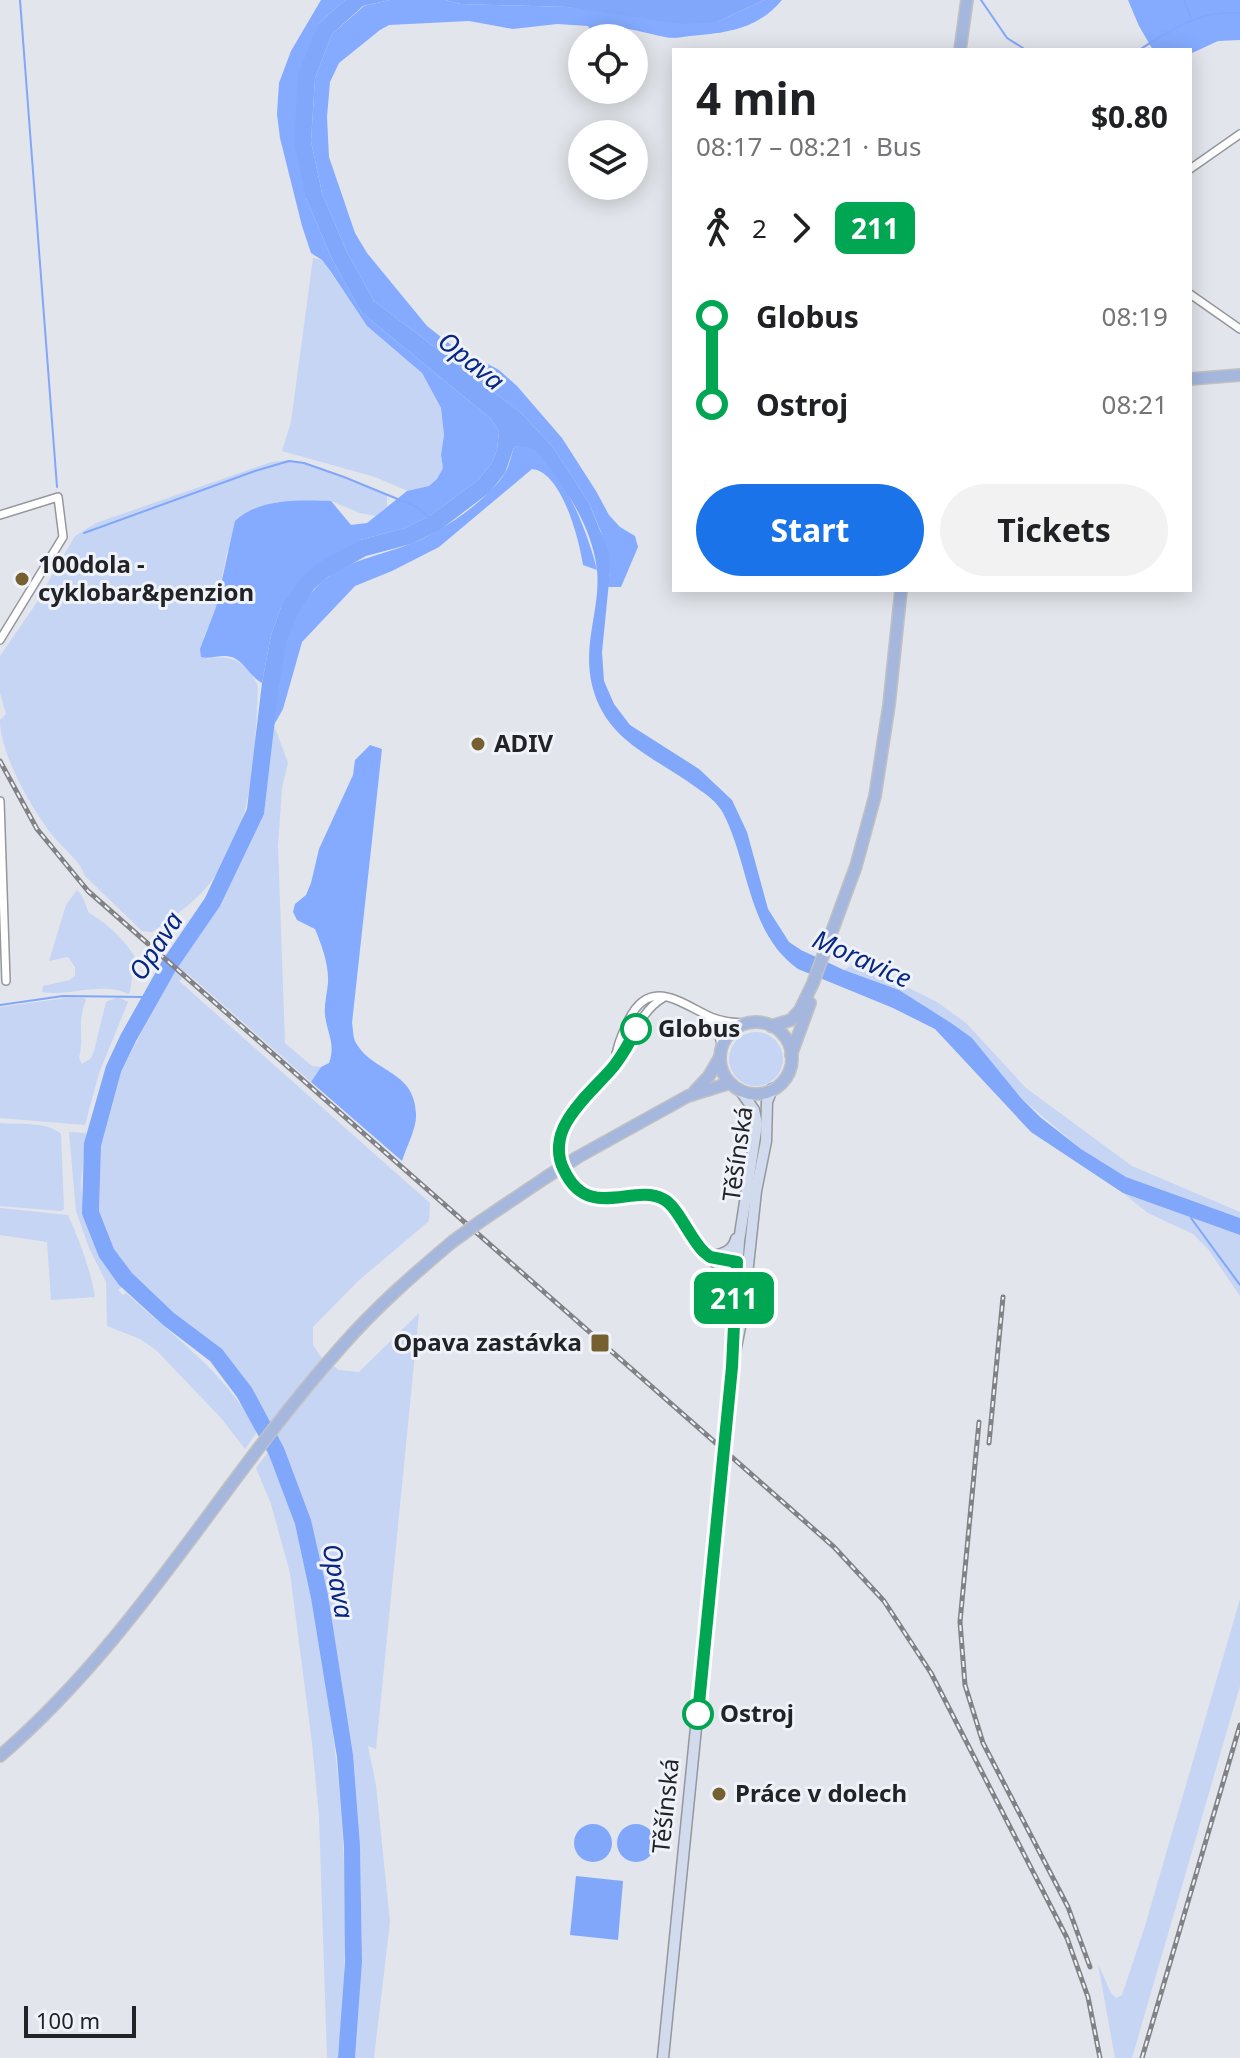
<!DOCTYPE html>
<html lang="en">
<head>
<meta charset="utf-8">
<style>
	body { margin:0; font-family:"Noto Sans",sans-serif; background:#f2f2f2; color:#202124; height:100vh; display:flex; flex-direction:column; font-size:30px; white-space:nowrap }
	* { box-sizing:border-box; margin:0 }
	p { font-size:26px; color:#757577 }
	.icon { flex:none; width:44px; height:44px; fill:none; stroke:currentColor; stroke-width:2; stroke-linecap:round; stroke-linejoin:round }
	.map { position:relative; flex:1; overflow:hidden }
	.side { position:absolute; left:672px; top:48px; width:520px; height:544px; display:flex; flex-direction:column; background:#fff; border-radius:0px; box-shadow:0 4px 20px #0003 }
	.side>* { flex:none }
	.badge { padding:0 16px; border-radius:12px; font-size:28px; line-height:52px }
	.controls { position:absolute; left:568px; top:24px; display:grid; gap:16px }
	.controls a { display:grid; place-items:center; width:80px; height:80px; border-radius:50%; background:#fff; box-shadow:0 4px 20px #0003; font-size:40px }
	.scale { position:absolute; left:24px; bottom:20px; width:112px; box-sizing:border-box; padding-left:8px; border:4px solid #222326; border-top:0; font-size:22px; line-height:28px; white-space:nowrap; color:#222326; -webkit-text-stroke:6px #eff2f9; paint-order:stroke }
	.map>.badge { position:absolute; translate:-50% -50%; box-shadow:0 0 0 4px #fff }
	.legs { display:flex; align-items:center; gap:12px; height:88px; padding:0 24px; font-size:26px }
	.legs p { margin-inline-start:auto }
	.head { display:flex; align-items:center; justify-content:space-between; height:136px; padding:0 24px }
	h1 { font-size:44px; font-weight:700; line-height:60px }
	.button { display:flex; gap:16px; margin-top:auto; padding:16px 24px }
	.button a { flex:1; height:92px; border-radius:48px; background:#1a73e8; color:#fff; font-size:32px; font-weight:700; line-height:92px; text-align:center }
	.button a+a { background:#f2f2f2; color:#202124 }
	ul { padding:0 24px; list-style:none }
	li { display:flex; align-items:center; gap:28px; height:88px; font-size:30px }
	li i { display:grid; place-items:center; width:12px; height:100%; margin:0 10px; background:currentColor }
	li i::after { content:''; width:20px; height:20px; margin:-10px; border:6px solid; border-radius:50%; background:#fff }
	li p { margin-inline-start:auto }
	li:first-child i { background:linear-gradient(#0000 50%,currentColor 0) }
	li:last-child i { background:linear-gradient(currentColor 50%,#0000 0) }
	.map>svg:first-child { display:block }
	.green { fill:#c6d5f4 }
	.forest { fill:#84abff }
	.water { fill:#81a7fb }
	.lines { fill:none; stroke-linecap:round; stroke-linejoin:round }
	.stream { stroke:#81a7fb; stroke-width:2 }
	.street-casing { stroke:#94979d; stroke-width:10 }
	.secondary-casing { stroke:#94979d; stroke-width:13 }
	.primary-casing { stroke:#c1c1c2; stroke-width:14 }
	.street { stroke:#fff; stroke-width:7 }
	.secondary { stroke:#d2dbee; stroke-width:10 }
	.primary { stroke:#a6b7dd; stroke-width:11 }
	.rail-casing { stroke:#808286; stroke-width:5 }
	.rail { stroke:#eff2f9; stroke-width:2; stroke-dasharray:6; stroke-linecap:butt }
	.primary-bridge-casing { stroke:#c1c1c2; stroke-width:14; stroke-linecap:butt }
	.primary-bridge { stroke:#a6b7dd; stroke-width:11 }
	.line-1-casing { stroke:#fff; stroke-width:18 }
	.line-1 { stroke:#00a651; stroke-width:12 }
	.poi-dot { fill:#776030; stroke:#eff2f9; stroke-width:3 }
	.stop-1-dot { fill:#fff; stroke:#00a651; stroke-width:4 }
	.labels { text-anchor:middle; stroke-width:6; stroke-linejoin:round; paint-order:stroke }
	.poi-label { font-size:24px; font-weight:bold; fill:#222326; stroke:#eff2f9; text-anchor:start }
	.stop-label { font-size:24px; font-weight:bold; fill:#222326; stroke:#eff2f9; text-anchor:start }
	.street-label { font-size:24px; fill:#222326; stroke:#eff2f9 }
	.water-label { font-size:26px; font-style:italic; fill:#082683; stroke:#eff2f9 }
</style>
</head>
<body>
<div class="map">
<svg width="1240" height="2058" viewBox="0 0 1240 2058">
	<rect width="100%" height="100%" fill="#e2e5eb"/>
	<g class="green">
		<path d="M 313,258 L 322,260 L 367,326 L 422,373 L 441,408 L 444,435 L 441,455 L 443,468 L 437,479 L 429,486 L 408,491 L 375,477 L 282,451 L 291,422 Z"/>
		<path d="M 290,460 L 322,468 L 387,495 L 387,506 L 376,516 L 360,513 L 331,501 L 277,502 L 227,552 L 216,607 L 204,637 L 207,659 C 232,654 247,662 258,686 C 255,754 254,835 205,889 C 190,906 170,919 152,932 L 142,931 L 85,876 C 80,860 64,850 54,837 C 32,810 0,754 0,720 L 6,714 L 0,693 L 0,656 L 33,608 L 75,536 L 96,523 L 271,462 Z"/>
		<path d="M 274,725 L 288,763 L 282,788 L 278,846 L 285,1043 L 312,1066 L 321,1067 L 311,1082 L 187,973 L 179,981 L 430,1203 L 429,1221 L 357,1282 L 313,1327 L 313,1345 L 321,1357 L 339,1370 L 359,1372 L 419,1313 L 376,1749 L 368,1746 L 376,1785 L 390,1922 L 374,2058 L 355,2058 L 362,1962 L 360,1846 L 284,1448 L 174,1313 L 132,1273 L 114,1249 L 99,1211 L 101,1146 L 121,1072 L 157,1002 L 264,814 Z"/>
		<path d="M 77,890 L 82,896 L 89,913 C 108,924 123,938 135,957 L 130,992 L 128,994 C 102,981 69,997 42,992 L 43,986 L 70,980 L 75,976 L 75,967 L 68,957 L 49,961 L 66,905 Z"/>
		<path d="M 861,960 L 863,965 L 937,1002 L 966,1023 L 1026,1088 L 1132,1166 L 1240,1212 L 1240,1218 L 1126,1177 L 1081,1149 L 1021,1098 L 972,1038 L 899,990 L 844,970 Z"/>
		<path d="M 118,997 L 128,1002 L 99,1073 L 85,1125 L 0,1118 L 0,1007 L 66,998 L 84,998 L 86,1000 C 76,1024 85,1034 79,1058 L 82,1064 L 91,1058 L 94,1051 L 106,1002 Z"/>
		<circle cx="756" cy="1059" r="27"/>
		<path d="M 0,1123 C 18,1125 47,1121 61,1134 L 64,1209 L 61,1211 L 0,1206 Z"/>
		<path d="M 69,1132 L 86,1133 L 81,1185 L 85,1216 L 122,1287 L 118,1290 L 123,1295 L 126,1293 C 174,1337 227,1373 257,1432 L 245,1449 L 221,1418 L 156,1350 L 140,1339 L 107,1326 L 106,1282 L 89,1248 L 76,1211 Z"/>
		<path d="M 1123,1193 L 1240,1235 L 1240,1296 L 1208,1249 L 1193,1234 L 1148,1213 Z"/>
		<path d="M 0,1208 L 68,1215 C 80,1242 90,1268 95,1297 L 51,1300 L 47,1242 L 0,1235 Z"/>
		<path d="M 269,1451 C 277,1472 286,1492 292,1514 C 306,1558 312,1606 320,1651 C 345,1786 352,1921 338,2058 L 327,2058 L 319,1816 L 312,1743 L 290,1573 L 271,1504 L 256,1468 Z"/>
		<path d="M 1240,1599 L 1240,1686 L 1132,2058 L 1115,2058 L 1098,1964 L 1111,1993 L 1116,1998 L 1122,1995 L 1145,1926 Z"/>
	</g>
	<g class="forest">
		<path d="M 321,0 L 345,0 L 318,24 L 306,198 L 331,257 L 361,312 L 491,419 L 499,432 L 497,450 L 491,464 L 478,480 L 431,515 L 405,528 L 360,540 L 281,607 L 271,635 L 262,683 C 251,677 246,665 236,659 C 225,652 212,660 201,657 L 200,649 L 216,607 L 235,521 C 259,498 300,500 331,501 L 351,525 L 367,523 L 407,491 L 429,486 L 437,479 L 443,468 L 441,455 L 444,435 L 441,408 L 422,373 L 367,326 L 331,272 L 322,260 L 311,253 L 302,226 L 280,138 L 277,114 L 279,83 L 291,51 Z"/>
		<path d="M 390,0 L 445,0 L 461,4 L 567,7 L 717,22 L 764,0 L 782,0 C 757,30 726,33 690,36 C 682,37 673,39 665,37 C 639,32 618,23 590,29 L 588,26 L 557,24 L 513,29 L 469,21 L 389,25 L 380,30 L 339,63 L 330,82 L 327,117 L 329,157 L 355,233 L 367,253 L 427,326 L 450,344 L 499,370 L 517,386 L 562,438 L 596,491 L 609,515 L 620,527 L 635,536 L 638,547 L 621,587 L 608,587 L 610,572 L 601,532 L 589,503 L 553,447 L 519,411 L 374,301 L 346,250 L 322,193 L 311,141 L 315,78 L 332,34 L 364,6 Z"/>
		<path d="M 1128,0 L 1240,0 L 1240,40 L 1218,41 L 1190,54 L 1190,50 L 1153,50 L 1139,26 Z"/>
		<path d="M 524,445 C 560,457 589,536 597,570 L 583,565 C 579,539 562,472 532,469 L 439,547 L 392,571 L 355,586 L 302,642 L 283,709 L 274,725 C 279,689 279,644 298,612 C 328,562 361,562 410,544 C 440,533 485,502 503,476 C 509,468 511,456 514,447 Z"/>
		<path d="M 370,745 L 382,749 L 352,1023 C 353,1028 353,1036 355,1041 C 371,1073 415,1069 416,1114 C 417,1128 406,1148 402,1161 L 311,1082 L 321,1067 L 329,1063 C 336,1044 327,1033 325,1015 C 324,1004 327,994 328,983 C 329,965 322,946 315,929 L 297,920 L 293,912 L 295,904 L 306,895 L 311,883 L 319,849 L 353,775 L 355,760 Z"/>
	</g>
	<g class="water">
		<path d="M 345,0 L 390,0 L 363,6 L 332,34 L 315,78 L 311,141 L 322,193 L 346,250 L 374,301 L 519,411 L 553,447 L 589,503 L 609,553 L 610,572 L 602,652 L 604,681 L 614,704 L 630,725 L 699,769 L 732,800 L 747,832 L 768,909 L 789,942 L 801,950 L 844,970 L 899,990 L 951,1023 L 972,1038 L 1021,1098 L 1040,1117 L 1081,1149 L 1126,1177 L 1240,1218 L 1240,1235 L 1123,1193 L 1031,1132 L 935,1029 L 893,1008 L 798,969 C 747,932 750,865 723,813 C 717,802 707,795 697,788 C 654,756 606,742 592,685 C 582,642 601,609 597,570 C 593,533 573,500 552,471 C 542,457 533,443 514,447 L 505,473 L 490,492 L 440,530 L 411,544 L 366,556 L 328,577 L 314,589 L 297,615 L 287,640 L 279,685 L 264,814 L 220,906 L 176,970 L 136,1041 L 121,1072 L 101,1146 L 99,1211 L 114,1249 L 132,1273 L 174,1313 L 222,1349 L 252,1388 L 284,1448 L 311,1520 L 328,1595 L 353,1755 L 360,1846 L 362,1962 L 355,2058 L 338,2058 L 345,1962 L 344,1847 L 337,1757 L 311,1598 L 295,1524 L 269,1455 L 237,1397 L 210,1361 L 163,1325 L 119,1285 L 99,1257 L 82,1214 L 84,1143 L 106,1066 L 121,1034 L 162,961 L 205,898 L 247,809 L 262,683 L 271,635 L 281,607 L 301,578 L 318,563 L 360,540 L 405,528 L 431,515 L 478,480 L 491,464 L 497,450 L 499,432 L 491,419 L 361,312 L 331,257 L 306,198 L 294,142 L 298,75 L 318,24 Z"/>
		<path d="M 445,0 L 764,0 L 717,22 L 681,24 L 567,7 L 461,4 Z"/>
		<circle cx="636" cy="1843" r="19"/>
		<circle cx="593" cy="1843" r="19"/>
		<path d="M 576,1876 L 623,1881 L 618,1940 L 570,1935 Z"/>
	</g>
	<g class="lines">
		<g class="stream">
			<path d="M 20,0 L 57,487"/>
			<path d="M 981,0 L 1007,38 L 1026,50"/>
			<path d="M 1184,0 L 1191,18"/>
			<path d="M 1139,50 C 1172,29 1200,10 1240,13"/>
			<path d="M 84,533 L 255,471 L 289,461 L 304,463 L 344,477 L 417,507 L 430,518"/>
			<path d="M 0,1005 L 63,996 L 142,997"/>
			<path d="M 1191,1218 L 1240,1285"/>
		</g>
		<g class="street-casing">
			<g id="street">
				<path d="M 1190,169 L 1240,134"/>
				<path d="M 1190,294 L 1240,329"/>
				<path d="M 0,515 L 58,497 L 63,537 L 0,640"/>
				<path d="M 0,801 L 6,981"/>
				<path d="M 663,998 C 639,1011 625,1053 605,1076 C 581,1103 542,1137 567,1176 C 574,1188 588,1197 602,1199 C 621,1201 645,1189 663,1199 C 678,1206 691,1239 704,1252 L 710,1257 L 740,1262"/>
				<path d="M 705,1016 L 718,1032 L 722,1048"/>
				<path d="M 615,1062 C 616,1047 622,1035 628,1021 C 650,976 680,1003 711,1017 C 723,1022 735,1023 748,1023"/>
			</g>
		</g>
		<g class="secondary-casing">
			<g id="secondary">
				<path d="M 710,1257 C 722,1254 733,1252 736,1239"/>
				<path d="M 710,1257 L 729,1276 L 730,1287"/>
				<path d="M 733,1333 L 739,1241 L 757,1124 L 754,1110 L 740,1090"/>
				<path d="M 663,2058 L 732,1367 L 743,1312 L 756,1191 L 766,1141 L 767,1102 L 772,1089"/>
			</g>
		</g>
		<g class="primary-casing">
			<g id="primary">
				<path d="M 960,50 L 967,0"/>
				<path d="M 1190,379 L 1240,375"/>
				<circle cx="756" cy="1058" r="36"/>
				<path d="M 771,1026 L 791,1020 L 800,1010 L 813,983 L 856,866 L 875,796 L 889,705 L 901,590"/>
				<path d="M 791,1055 L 810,1003"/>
				<path d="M 695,1091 L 709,1076 L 720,1057"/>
				<path d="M 578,1157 L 688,1096 L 730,1083"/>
				<path d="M 481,1221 L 545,1178"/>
				<path d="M 0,1756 C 138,1637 222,1480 342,1346 C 375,1308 414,1274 452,1242"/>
			</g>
		</g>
		<use href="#street" class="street"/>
		<use href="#secondary" class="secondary"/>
		<use href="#primary" class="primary"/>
		<g class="rail-casing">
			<g id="rail">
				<path d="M 0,761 L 37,829 L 88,891 L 834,1547 L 884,1601 L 931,1673 L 1067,1938 L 1088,1997 L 1100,2058"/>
				<path d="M 979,1422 L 960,1622 L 965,1685 L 983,1743 L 1068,1907 L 1090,1967"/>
				<path d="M 989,1443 L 1003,1297"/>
				<path d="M 1142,2058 L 1240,1725"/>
			</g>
		</g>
		<use href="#rail" class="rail"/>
		<g class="primary-bridge-casing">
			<g id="primary-bridge">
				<path d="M 545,1178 L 578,1157"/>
				<path d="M 452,1242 L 481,1221"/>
			</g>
		</g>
		<use href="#primary-bridge" class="primary-bridge"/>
	</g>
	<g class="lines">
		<g class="line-1-casing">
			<path id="line-1" d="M 636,1029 C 630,1042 623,1054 614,1066 C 599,1084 578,1101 566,1123 C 558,1137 556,1155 564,1170 C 588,1222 633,1183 663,1199 C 678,1206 690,1239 704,1252 L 710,1257 L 737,1262 L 732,1367 L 698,1714"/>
		</g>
		<use href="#line-1" class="line-1"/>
	</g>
	<g class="poi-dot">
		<circle cx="22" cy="579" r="8"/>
		<circle cx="478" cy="744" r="8"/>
		<rect x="590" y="1333" width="20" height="20" rx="4"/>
		<circle cx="719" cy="1794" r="8"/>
	</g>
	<g class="stop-1-dot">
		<circle cx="636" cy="1029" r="14"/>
		<circle cx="698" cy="1714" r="14"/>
	</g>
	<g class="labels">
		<g class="poi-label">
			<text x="38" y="573">100dola -<tspan x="38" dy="28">cyklobar&amp;penzion</tspan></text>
			<text x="494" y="752">ADIV</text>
			<text x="582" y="1351" text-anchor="end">Opava zastávka</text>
			<text x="735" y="1802">Práce v dolech</text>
		</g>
		<g class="stop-label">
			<text x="658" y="1037">Globus</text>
			<text x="720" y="1722">Ostroj</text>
		</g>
		<g class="street-label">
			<text transform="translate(738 1154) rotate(-82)" y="8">Těšínská</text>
			<text transform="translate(666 1806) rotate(-84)" y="8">Těšínská</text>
		</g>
		<g class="water-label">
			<text transform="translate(471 361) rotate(39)" y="9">Opava</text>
			<text transform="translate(156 946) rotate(-57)" y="9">Opava</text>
			<text transform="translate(862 959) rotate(24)" y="9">Moravice</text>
			<text transform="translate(338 1581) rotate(80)" y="9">Opava</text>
		</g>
	</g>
</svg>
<div class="controls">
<a><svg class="icon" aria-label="locate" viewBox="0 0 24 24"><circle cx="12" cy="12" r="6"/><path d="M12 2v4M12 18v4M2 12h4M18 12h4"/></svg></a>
<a><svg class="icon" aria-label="layers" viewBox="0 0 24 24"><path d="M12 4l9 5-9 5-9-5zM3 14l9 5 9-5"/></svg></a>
</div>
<div class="scale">100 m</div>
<b class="badge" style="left:734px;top:1298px;background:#00a651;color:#fff">211</b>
<section class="side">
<div class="head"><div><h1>4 min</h1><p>08:17 – 08:21 · Bus</p></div><b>$0.80</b></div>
<div class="legs"><svg class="icon" aria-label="walk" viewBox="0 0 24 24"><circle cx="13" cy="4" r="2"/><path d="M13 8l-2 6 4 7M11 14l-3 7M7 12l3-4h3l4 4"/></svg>2<svg class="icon" aria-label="forward" viewBox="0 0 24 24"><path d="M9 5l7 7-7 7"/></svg><b class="badge" style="background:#00a651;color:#fff">211</b></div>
<ul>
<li><i style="color:#00a651"></i><b>Globus</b><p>08:19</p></li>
<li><i style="color:#00a651"></i><b>Ostroj</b><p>08:21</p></li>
</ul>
<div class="button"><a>Start</a><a>Tickets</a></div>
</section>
</div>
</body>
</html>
